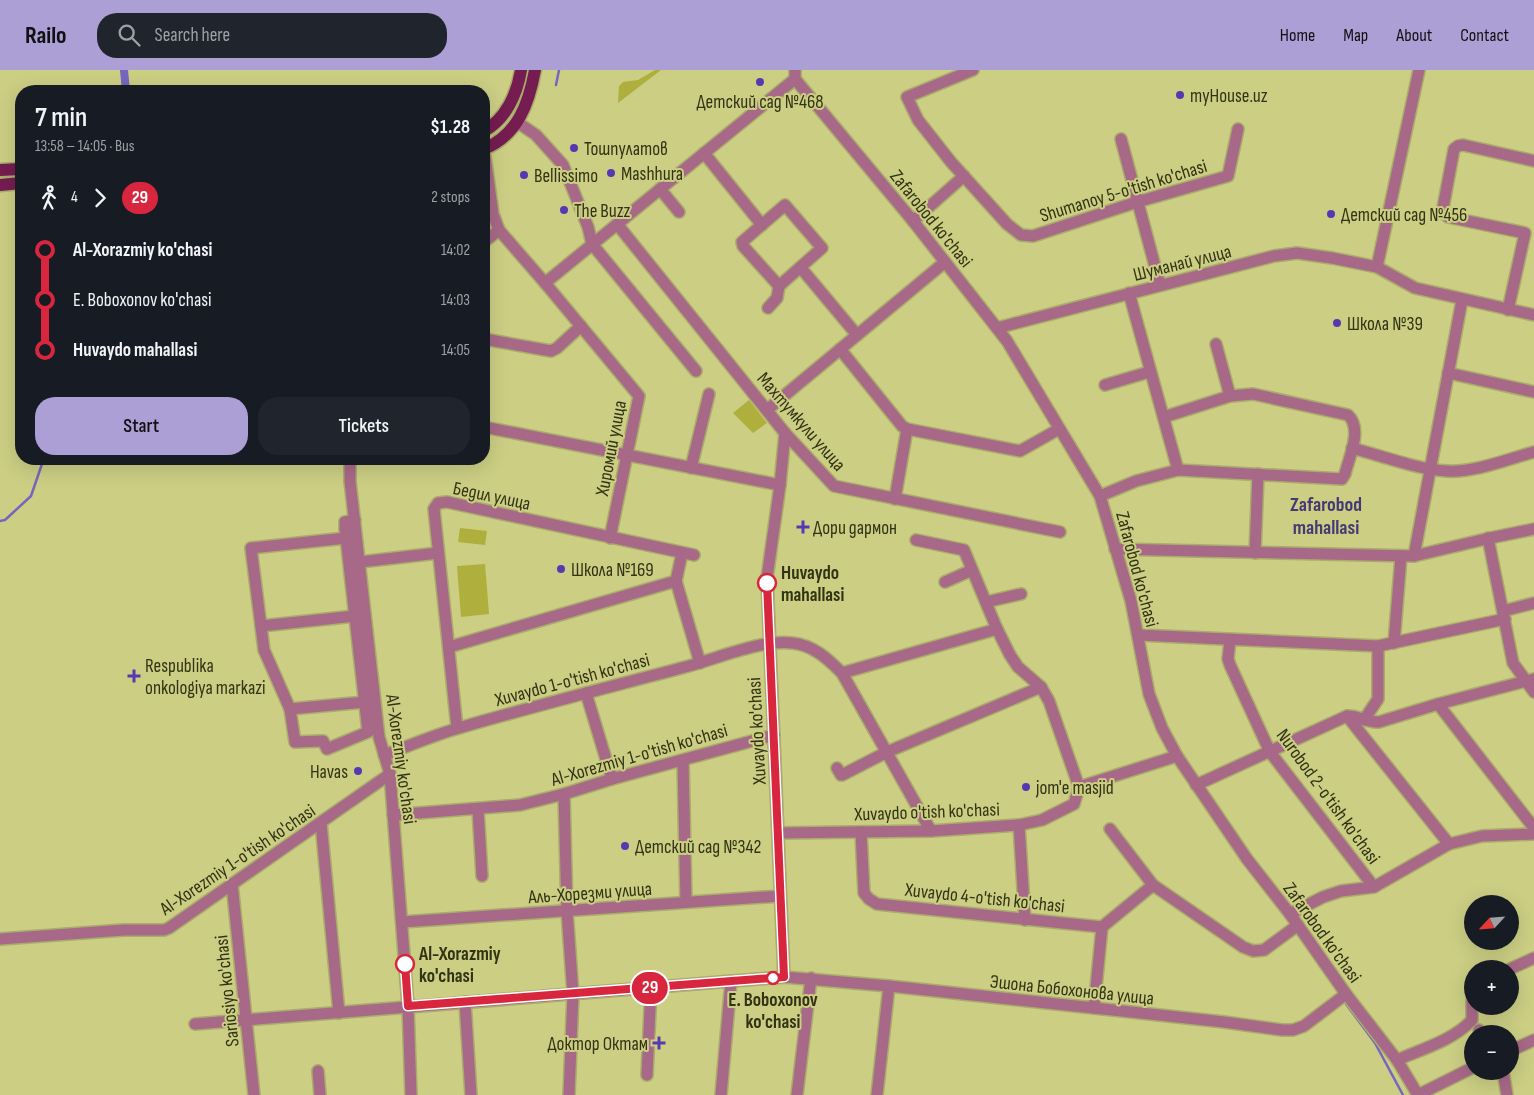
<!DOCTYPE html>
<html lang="en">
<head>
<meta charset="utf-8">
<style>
	body { margin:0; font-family:"Sofia Sans Condensed",sans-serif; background:#20242c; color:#f1f3f6; height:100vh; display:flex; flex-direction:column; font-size:19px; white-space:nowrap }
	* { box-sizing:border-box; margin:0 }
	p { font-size:16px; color:#9ea1a6 }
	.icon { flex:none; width:28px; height:28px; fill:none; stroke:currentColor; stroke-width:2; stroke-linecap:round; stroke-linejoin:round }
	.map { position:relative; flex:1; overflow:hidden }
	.drawer { position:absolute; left:15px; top:15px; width:475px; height:380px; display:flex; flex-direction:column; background:#171b24; border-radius:20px; box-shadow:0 5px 20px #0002 }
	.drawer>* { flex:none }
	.badge { padding:0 10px; border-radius:16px; font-size:18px; line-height:32px }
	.needle { width:32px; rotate:244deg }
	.controls { position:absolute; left:1464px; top:825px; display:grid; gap:10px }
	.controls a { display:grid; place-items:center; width:55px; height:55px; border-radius:50%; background:#171b24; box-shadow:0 5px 20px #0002; font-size:25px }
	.map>.badge { position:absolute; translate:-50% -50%; box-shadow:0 0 0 2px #fff }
	.legs { display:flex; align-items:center; gap:8px; height:55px; padding:0 20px; font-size:16px }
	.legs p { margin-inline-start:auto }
	.headline { display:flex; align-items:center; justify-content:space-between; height:85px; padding:0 20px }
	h1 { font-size:28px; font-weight:600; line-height:38px }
	.cta { display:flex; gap:10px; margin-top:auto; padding:10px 20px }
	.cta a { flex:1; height:58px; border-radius:20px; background:#ac9fd6; color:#111; font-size:20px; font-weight:600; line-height:58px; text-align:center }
	.cta a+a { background:#20242c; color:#f1f3f6 }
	ul { padding:0 20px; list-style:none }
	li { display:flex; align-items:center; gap:18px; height:50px; font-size:19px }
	li i { display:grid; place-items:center; width:8px; height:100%; margin:0 6px; background:currentColor }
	li i::after { content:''; width:12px; height:12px; margin:-6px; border:4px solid; border-radius:50%; background:#171b24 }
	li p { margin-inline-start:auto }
	li:first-child i { background:linear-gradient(#0000 50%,currentColor 0) }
	li:last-child i { background:linear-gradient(currentColor 50%,#0000 0) }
	header { display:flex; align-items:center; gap:30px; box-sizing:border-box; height:70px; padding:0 25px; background:#ac9fd6; color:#111 }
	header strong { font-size:24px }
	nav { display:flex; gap:28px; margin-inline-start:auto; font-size:18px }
	.search { width:350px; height:45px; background:#20242c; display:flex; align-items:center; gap:12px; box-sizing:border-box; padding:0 18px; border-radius:20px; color:#9ea1a6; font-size:19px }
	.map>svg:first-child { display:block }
	.green { fill:#aeaf3c }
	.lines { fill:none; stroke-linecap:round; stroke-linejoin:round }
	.stream { stroke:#7666c0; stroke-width:2.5 }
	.canal { stroke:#7666c0; stroke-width:8 }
	.minor-casing { stroke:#a9ac6b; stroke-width:14 }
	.major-casing { stroke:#a9ac6b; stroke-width:15 }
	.minor { stroke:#a76987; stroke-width:11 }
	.major { stroke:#751c50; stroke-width:12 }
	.line-1-casing { stroke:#fff; stroke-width:11 }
	.line-1 { stroke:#d7263d; stroke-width:8 }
	.poi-dot { fill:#5838b0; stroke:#cbce83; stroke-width:2 }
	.stop-1-dot { fill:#fff; stroke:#d7263d; stroke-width:2.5 }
	.labels { text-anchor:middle; stroke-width:4; stroke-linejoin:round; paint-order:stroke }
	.poi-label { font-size:19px; fill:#323314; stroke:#cbce83; text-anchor:start }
	.street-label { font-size:19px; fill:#323314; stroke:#cbce83 }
	.stop-label { font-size:19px; font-weight:bold; fill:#323314; stroke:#cbce83; text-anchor:start }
	.neighbourhood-label { font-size:20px; font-weight:bold; fill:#443975; stroke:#cbce83 }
</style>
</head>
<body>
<header>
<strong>Railo</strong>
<div class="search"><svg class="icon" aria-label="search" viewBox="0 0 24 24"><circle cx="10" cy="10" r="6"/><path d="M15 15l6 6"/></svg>Search here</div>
<nav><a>Home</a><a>Map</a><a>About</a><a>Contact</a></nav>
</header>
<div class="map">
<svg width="1534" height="1025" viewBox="0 0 1534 1025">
	<rect width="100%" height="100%" fill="#cbce83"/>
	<g class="green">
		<path d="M 655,0 L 661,0 L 618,33 L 619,16 L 623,12 L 638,10 Z"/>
		<path d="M 749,330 L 767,353 L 753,363 L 733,343 Z"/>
		<path d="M 460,458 L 487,461 L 485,475 L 458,472 Z"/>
		<path d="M 485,494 L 489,544 L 461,547 L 457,496 Z"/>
	</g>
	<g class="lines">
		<g class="stream">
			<path d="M 556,15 L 559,0"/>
			<path d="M 0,451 L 5,450 L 31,426 L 43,391"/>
			<path d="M 1346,934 L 1375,973 L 1403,1025"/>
		</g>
		<path class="canal" d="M 124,0 L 126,21"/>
		<g class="minor-casing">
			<g id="minor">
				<path d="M 795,0 L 795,9 L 913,151 L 1007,271 L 1100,426 L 1131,531 L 1149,624 L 1162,658 L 1177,686 L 1247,789 L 1290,844 L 1346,924 L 1397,990 L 1418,1025"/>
				<path d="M 973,0 L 907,27 L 918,50 L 951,92 L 1007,154 L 1021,165 L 1033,166 L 1137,132 L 1228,106 L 1238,59"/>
				<path d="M 517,52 L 536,65 L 563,95 L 588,157 L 592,174 L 696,301"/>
				<path d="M 1121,69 L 1160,215"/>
				<path d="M 484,79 L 493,144 L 499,160 L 545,213 L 639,326 L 610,468"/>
				<path d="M 704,83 L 762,155"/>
				<path d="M 660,119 L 679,142"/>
				<path d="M 785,135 L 822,178 L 779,216 L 743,176 L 742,172 Z"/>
				<path d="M 913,151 L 964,106"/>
				<path d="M 617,154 L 785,363 L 834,416 L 1060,462"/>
				<path d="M 484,172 L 499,160"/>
				<path d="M 1377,197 L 1419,0"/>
				<path d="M 801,198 L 857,265"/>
				<path d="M 545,213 L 795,9"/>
				<path d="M 1129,223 L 1178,400"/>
				<path d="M 768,238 L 777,228 L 779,216"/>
				<path d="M 1508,240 L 1525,163 L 1448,147 L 1444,143 L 1443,138 L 1454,79 L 1458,76 L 1463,75 L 1534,91"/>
				<path d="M 997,258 L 1274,186 L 1297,183 L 1332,188 L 1377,197 L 1415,218 L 1534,245"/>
				<path d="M 484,269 L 551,281 L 557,278 L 581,256"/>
				<path d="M 1216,274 L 1230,326"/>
				<path d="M 840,279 L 902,356 L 907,359 L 1020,381 L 1059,359"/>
				<path d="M 1448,303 L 1534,322"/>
				<path d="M 1105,315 L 1149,302"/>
				<path d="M 767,340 L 945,192"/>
				<path d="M 484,357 L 780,415"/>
				<path d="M 1352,378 C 1382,386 1416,399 1447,401 C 1474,403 1508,389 1534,382"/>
				<path d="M 350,389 L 350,411 L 379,667 L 390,704 L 408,936 L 411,1025"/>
				<path d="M 691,398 L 709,324"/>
				<path d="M 1100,426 L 1136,411 L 1178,400 L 1342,409 L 1345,404 C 1349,387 1363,359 1348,345 L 1253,324 L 1230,326 L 1164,347"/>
				<path d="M 895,429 L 907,359"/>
				<path d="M 345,460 L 345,452 L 355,450"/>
				<path d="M 346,465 L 346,468 L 251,478 L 264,580 L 290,639 L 295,672 L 323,671 L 327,679 L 368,662 L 346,468"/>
				<path d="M 1488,468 L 1513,593 L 1534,622"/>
				<path d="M 916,470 L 964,480 L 997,559"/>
				<path d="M 1115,479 L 1414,486 L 1490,468 L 1534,459"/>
				<path d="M 1255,483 L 1258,404"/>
				<path d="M 1414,486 L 1462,230"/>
				<path d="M 360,492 L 438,483"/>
				<path d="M 676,511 L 700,593"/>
				<path d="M 945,512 L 972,500"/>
				<path d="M 986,532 L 1021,524"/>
				<path d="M 1503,541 L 1534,533"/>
				<path d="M 261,556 L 355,546"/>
				<path d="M 1139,565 L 1378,576 L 1505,549"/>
				<path d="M 1230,570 L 1228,589 L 1230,595 L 1270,682 L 1374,817"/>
				<path d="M 1394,573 L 1401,486"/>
				<path d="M 449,577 L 676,511 L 682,483"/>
				<path d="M 586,623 L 612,709"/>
				<path d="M 1438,634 L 1534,758"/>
				<path d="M 290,639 L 365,632"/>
				<path d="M 1347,646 L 1449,774"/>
				<path d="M 1364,650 L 1378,629 L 1378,576"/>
				<path d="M 457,658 L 434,439 L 438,433 L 447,432 L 694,485"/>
				<path d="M 384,685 C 409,676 434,665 459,658 C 534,636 610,617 685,597 C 716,589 762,569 792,573 C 813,575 827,588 842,603 L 931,761"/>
				<path d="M 683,691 L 686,832"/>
				<path d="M 837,698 L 841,705 L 842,705 L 887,682 L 1041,617"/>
				<path d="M 1196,715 L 1347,646 C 1358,645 1368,653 1379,652 L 1438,634 L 1534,609"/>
				<path d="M 1079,717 L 1177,686"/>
				<path d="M 564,724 L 567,841 L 573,924 L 569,1025"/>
				<path d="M 478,739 L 482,806"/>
				<path d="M 393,745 L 520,735 L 564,724 L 612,709 L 774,665"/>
				<path d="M 321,753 L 339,943"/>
				<path d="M 1019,755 L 1025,850"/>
				<path d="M 1110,759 L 1153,815 L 1243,877 L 1253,881 L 1264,880 L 1298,855"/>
				<path d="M 861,762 L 864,823 L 869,829 L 877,834 L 1102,857 L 1153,815"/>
				<path d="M 778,763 L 931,761 L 1019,755 L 1042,750 L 1074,734 L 1079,717 L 1049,631 L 1041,617 L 1018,597 L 1010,585 L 997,559 L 842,603"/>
				<path d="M 232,814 L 254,1025"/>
				<path d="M 1290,844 L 1323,827 L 1341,821 L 1374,817 L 1449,774 L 1482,766 L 1534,764"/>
				<path d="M 402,852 L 780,826"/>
				<path d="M 0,869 L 124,860 L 164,860 L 169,858 L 390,704"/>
				<path d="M 1510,899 L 1534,888"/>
				<path d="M 784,907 L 767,508 L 780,415 L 785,363"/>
				<path d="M 465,932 L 471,1025"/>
				<path d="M 1094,938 L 1102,857"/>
				<path d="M 195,954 L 784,907 L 889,916 L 1224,952 L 1282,960 L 1293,960 L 1304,956 L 1346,924"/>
				<path d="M 1479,960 L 1481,964"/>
				<path d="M 1510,981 L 1534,970"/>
				<path d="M 1397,990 C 1422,979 1452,971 1472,950 L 1472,931"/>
				<path d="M 318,1001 L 320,1025"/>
				<path d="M 1503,1001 L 1507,1025"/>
				<path d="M 647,1005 L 651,917"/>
				<path d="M 721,1025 L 731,911"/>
				<path d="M 797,1025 L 811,908"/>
				<path d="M 877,1025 L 889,916"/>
				<path d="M 1418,1025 L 1472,998"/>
			</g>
		</g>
		<g class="major-casing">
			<g id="major">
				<path d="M 484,61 C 506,49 517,24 521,0"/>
				<path d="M 484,79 C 518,65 529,33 535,0"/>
				<path d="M 0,100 L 21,99"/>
				<path d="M 0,115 L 21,113"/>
			</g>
		</g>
		<use href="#minor" class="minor"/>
		<use href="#major" class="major"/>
	</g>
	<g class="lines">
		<g class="line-1-casing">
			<path id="line-1" d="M 405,894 L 408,936 L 784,907 L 767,513"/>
		</g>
		<use href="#line-1" class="line-1"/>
	</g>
	<g class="poi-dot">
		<circle cx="760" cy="12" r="5"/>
		<circle cx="1180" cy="25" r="5"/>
		<circle cx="574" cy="78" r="5"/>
		<circle cx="611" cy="103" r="5"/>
		<circle cx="524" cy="105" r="5"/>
		<circle cx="564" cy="140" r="5"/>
		<circle cx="1331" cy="144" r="5"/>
		<circle cx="1337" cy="253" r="5"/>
		<path d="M800.5 449.5h5v5h5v5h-5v5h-5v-5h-5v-5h5z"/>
		<circle cx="561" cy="499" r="5"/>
		<path d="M131.5 598.5h5v5h5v5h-5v5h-5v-5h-5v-5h5z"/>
		<circle cx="358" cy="701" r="5"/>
		<circle cx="1026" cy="717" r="5"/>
		<circle cx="625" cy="776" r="5"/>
		<path d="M656.5 965.5h5v5h5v5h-5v5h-5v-5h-5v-5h5z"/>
	</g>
	<g class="stop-1-dot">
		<circle cx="767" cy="513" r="9"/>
		<circle cx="405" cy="894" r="9"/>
		<circle cx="773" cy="908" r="6"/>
	</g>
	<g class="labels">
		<g class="poi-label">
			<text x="1190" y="32">myHouse.uz</text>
			<text x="760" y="38" text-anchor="middle">Детский сад №468</text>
			<text x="584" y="85">Тошпулатов</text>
			<text x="621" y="110">Mashhura</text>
			<text x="534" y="112">Bellissimo</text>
			<text x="574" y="147">The Buzz</text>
			<text x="1341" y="151">Детский сад №456</text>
			<text x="1347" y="260">Школа №39</text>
			<text x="813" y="464">Дори дармон</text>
			<text x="571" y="506">Школа №169</text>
			<text x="145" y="602">Respublika<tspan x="145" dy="22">onkologiya markazi</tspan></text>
			<text x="348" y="708" text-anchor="end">Havas</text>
			<text x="1036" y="724">jom'e masjid</text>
			<text x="635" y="783">Детский сад №342</text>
			<text x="648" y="980" text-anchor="end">Доктор Октам</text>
		</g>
		<g class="street-label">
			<text transform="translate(1123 120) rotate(-17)" y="7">Shumanoy 5-o'tish ko'chasi</text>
			<text transform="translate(932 148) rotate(51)" y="7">Zafarobod ko'chasi</text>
			<text transform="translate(1182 192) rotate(-14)" y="7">Шуманай улица</text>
			<text transform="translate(802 351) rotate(49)" y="7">Махтумкули улица</text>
			<text transform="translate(610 378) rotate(-79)" y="7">Хиромий улица</text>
			<text transform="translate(492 425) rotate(12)" y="7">Бедил улица</text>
			<text transform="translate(1138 499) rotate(75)" y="7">Zafarobod ko'chasi</text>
			<text transform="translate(572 609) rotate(-15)" y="7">Xuvaydo 1-o'tish ko'chasi</text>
			<text transform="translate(756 661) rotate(-93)" y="7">Xuvaydo ko'chasi</text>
			<text transform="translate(639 684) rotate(-16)" y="7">Al-Xorezmiy 1-o'tish ko'chasi</text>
			<text transform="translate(402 689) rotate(82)" y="7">Al-Xorezmiy ko'chasi</text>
			<text transform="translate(1329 726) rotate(54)" y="7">Nurobod 2-o'tish ko'chasi</text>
			<text transform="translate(927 741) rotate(-2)" y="7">Xuvaydo o'tish ko'chasi</text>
			<text transform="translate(237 789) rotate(-34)" y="7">Al-Xorezmiy 1-o'tish ko'chasi</text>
			<text transform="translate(590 822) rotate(-4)" y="7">Аль-Хорезми улица</text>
			<text transform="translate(985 827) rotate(6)" y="7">Xuvaydo 4-o'tish ko'chasi</text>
			<text transform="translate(1323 862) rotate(54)" y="7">Zafarobod ko'chasi</text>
			<text transform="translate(1072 919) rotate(6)" y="7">Эшона Бобохонова улица</text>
			<text transform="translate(226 921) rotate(-96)" y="7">Sariosiyo ko'chasi</text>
		</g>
		<g class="stop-label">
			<text x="781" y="509">Huvaydo<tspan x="781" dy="22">mahallasi</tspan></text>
			<text x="419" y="890">Al-Xorazmiy<tspan x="419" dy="22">ko'chasi</tspan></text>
			<text x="773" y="936" text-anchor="middle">E. Boboxonov<tspan x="773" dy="22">ko'chasi</tspan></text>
		</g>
		<g class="neighbourhood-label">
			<text x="1326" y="441">Zafarobod<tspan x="1326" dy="23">mahallasi</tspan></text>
		</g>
	</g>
</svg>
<div class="controls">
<a><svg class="needle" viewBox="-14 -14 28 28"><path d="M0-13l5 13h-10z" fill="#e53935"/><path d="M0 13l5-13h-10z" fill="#9ea1a6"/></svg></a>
<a>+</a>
<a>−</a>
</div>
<b class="badge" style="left:650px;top:918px;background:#d7263d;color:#fff">29</b>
<section class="drawer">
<div class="headline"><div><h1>7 min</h1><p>13:58 – 14:05 · Bus</p></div><b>$1.28</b></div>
<div class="legs"><svg class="icon" aria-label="walk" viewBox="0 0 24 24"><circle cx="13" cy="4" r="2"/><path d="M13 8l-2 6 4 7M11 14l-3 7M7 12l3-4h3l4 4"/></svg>4<svg class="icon" aria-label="forward" viewBox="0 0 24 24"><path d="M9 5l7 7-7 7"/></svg><b class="badge" style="background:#d7263d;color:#fff">29</b><p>2 stops</p></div>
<ul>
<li><i style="color:#d7263d"></i><b>Al-Xorazmiy ko'chasi</b><p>14:02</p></li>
<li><i style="color:#d7263d"></i><span>E. Boboxonov ko'chasi</span><p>14:03</p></li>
<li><i style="color:#d7263d"></i><b>Huvaydo mahallasi</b><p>14:05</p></li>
</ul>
<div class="cta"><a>Start</a><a>Tickets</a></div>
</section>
</div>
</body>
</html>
